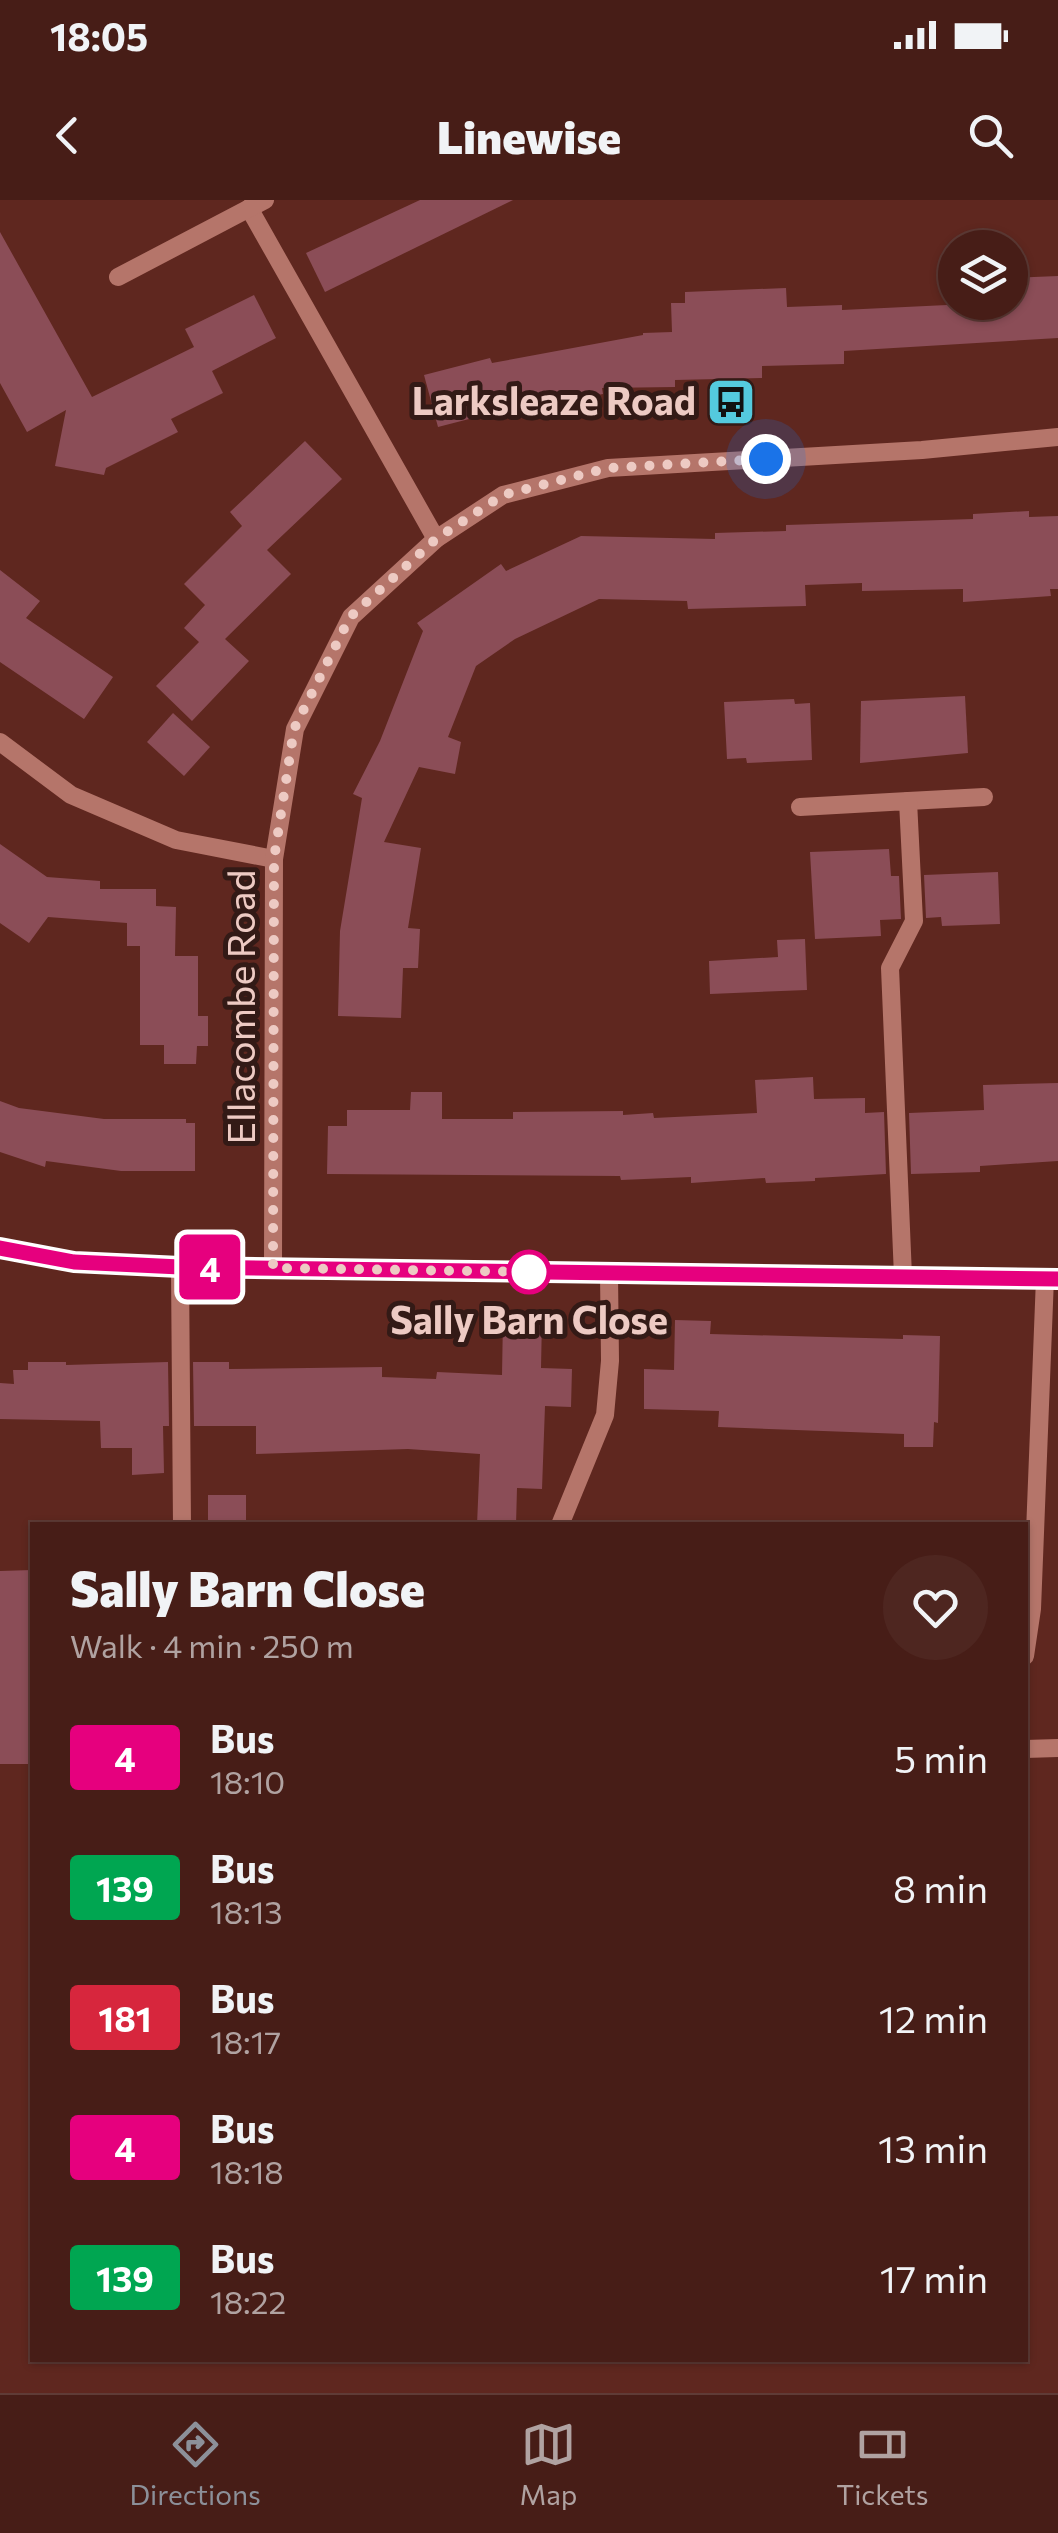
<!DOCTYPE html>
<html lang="en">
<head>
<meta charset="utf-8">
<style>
	body { margin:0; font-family:Commissioner,sans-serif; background:#4e2620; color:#f1f3f6; height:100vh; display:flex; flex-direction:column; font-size:38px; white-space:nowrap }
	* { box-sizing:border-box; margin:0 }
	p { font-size:32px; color:#b0a2a1 }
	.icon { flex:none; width:55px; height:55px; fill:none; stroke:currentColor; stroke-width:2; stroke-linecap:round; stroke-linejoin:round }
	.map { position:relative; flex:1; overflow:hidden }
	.side { position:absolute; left:30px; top:1322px; width:998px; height:840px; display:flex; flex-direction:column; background:#471d17; border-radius:0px; box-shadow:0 2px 8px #0004,0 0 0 2px #5f3b36 }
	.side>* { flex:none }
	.badge { padding:0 20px; border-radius:8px; font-size:35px; line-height:65px }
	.tools { position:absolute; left:938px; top:30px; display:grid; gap:20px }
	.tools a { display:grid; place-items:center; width:90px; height:90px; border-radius:50%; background:#471d17; box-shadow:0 2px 8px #0004,0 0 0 2px #5f3b36; font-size:50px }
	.you { position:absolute; width:50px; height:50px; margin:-25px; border:8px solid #fff; border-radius:50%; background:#1a73e8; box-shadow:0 0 0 15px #1a73e833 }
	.map>.badge { position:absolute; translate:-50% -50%; box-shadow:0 0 0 5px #fff }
	.round { display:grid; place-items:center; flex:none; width:105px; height:105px; border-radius:52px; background:#4e2620 }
	.headline { display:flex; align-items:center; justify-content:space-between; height:170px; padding:0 40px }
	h1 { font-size:48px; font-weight:800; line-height:75px }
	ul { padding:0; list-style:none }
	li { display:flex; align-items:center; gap:30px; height:130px; padding:0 40px }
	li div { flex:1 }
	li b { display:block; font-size:38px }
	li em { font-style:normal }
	li .badge { min-width:110px; font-weight:700; text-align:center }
	.status { display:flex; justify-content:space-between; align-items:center; height:70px; padding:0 50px; background:#471d17; direction:ltr }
	.status svg { height:28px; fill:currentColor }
	header { display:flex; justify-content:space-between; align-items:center; height:130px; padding:0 40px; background:#471d17; font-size:45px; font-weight:800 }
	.tab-bar { display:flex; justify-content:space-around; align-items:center; height:140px; border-top:2px solid #5f3b36; background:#471d17; font-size:28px; color:#b0a2a1 }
	.tab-bar a { display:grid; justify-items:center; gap:5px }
	.tab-bar .current { color:#8c9099 }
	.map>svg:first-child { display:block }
	.building { fill:#8b4d57 }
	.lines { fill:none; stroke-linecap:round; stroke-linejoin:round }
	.minor { stroke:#b5756a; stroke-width:18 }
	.line-casing { stroke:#fff; stroke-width:22 }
	.line { stroke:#e6007e; stroke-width:15 }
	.walk { stroke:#edcac3; stroke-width:10; stroke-dasharray:0 18 }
	.stop-dot { fill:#fff; stroke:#e6007e; stroke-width:5 }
	.labels { text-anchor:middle; stroke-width:10; stroke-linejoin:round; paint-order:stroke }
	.poi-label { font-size:38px; font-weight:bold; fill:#edcac3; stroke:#331a16; text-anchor:end }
	.street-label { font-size:38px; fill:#edcac3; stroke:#331a16 }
	.stop-label { font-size:38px; font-weight:bold; fill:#edcac3; stroke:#331a16 }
</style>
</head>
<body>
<div class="status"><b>18:05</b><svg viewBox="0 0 49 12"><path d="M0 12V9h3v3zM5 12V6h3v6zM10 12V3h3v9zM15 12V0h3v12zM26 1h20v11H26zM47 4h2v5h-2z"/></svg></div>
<header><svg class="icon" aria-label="back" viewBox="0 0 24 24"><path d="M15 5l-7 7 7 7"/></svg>Linewise<svg class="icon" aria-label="search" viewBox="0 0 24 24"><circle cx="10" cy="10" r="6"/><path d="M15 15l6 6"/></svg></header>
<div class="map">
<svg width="1058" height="2193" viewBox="0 0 1058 2193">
	<rect width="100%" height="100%" fill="#5f271f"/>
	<g class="building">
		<path d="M 420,0 L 513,0 L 325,92 L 306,53 Z"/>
		<path d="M 0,32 L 92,197 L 194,147 L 185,129 L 254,95 L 276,138 L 212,171 L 223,193 L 171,219 L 178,232 L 106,268 L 104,275 L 55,266 L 66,210 L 27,232 L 0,183 Z"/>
		<path d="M 1058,76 L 1058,138 L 844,151 L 844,164 L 762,166 L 762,178 L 675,180 L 675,187 L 602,188 L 603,194 L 516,209 L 516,207 L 438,227 L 424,175 L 490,158 L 492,163 L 643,135 L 643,133 L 672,132 L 671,103 L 685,103 L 685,92 L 786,88 L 787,107 L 842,105 L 842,110 L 1010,102 L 1010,78 Z"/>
		<path d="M 305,241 L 342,279 L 267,350 L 291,374 L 225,439 L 249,461 L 192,521 L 156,486 L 199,442 L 184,428 L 205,405 L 184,384 L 242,326 L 230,312 Z"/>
		<path d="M 1029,311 L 1029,317 L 1058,316 L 1058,389 L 1050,389 L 1051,396 L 963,402 L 963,389 L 862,391 L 862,383 L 805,385 L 806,406 L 688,409 L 687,401 L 599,399 L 515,439 L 476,466 L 448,537 L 461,542 L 455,574 L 419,567 L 384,642 L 421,648 L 408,728 L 420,729 L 418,768 L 403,768 L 401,818 L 338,816 L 340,731 L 362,598 L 353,594 L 380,541 L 423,431 L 417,423 L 501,364 L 506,371 L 581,336 L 715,339 L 715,333 L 786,331 L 786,325 L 973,319 L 973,314 Z"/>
		<path d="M 0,370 L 40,401 L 26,418 L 113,477 L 84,519 L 0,462 Z"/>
		<path d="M 965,496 L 968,553 L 860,563 L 861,501 Z"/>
		<path d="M 794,499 L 795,504 L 810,503 L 812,560 L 747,563 L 746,558 L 727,559 L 724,502 Z"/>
		<path d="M 173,513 L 210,547 L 184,576 L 147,542 Z"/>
		<path d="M 0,644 L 47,677 L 100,681 L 100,689 L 156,689 L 156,706 L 176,707 L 175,756 L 198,756 L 198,816 L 208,816 L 208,846 L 197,846 L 196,864 L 164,864 L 164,845 L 140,845 L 140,746 L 127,746 L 127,723 L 48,717 L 29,743 L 0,723 Z"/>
		<path d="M 889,649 L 891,676 L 899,676 L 901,719 L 880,720 L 881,736 L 815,739 L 810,652 Z"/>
		<path d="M 998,672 L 1000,724 L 942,726 L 941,717 L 926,718 L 924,675 Z"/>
		<path d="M 805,739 L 807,790 L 710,794 L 709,761 L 778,757 L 777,740 Z"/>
		<path d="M 813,877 L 814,899 L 865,898 L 865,913 L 884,912 L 886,974 L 815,978 L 815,981 L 766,983 L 765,978 L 691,983 L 691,977 L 621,980 L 620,976 L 327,974 L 328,926 L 347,926 L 347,910 L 410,910 L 411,892 L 442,892 L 442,919 L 513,919 L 513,912 L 623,911 L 623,915 L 653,913 L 654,918 L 757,913 L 755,880 Z"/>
		<path d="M 1058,883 L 1058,961 L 980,966 L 980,972 L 911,974 L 909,913 L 984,910 L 983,885 Z"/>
		<path d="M 0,901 L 19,908 L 104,919 L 186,919 L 186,923 L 195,923 L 195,971 L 121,971 L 46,961 L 45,967 L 0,952 Z"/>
		<path d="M 503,1118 L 542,1119 L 541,1168 L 572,1169 L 571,1207 L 545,1206 L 542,1289 L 517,1288 L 516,1325 L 477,1325 L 480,1254 L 408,1249 L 256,1254 L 256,1226 L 194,1226 L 193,1162 L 229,1162 L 229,1169 L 382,1167 L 382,1177 L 436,1179 L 437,1172 L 502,1175 Z"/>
		<path d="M 675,1120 L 711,1121 L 710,1134 L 903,1139 L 903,1135 L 940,1136 L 938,1223 L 934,1222 L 933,1247 L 904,1247 L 904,1234 L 718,1227 L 719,1211 L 644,1209 L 644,1169 L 674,1170 Z"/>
		<path d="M 28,1162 L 66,1162 L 66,1165 L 168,1162 L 169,1226 L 163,1226 L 164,1273 L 132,1275 L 132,1248 L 101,1248 L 100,1221 L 0,1219 L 0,1183 L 14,1184 L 13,1170 L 28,1170 Z"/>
		<rect x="208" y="1295" width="38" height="30"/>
		<path d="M 32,1370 L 32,1564 L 0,1564 L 0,1371 Z"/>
	</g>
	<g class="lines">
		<g class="minor">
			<path d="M 249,8 L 436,339"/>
			<path d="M 118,77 L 265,0"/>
			<path d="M 0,542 L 71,595 L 176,640 L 274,659"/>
			<path d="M 908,601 L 984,597"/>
			<path d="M 800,607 L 908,601 L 914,721 L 890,768 L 903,1076"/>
			<path d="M 0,1048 L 74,1063 L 180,1067 L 1058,1079"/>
			<path d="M 180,1067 L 182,1325"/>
			<path d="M 273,1068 L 274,659 L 295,529 L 351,417 L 436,339 L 503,295 L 608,268 L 922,250 L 1058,237"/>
			<path d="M 560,1325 L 605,1215 L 610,1161 L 609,1074"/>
			<path d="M 1025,1456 L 1032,1409 L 1045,1078"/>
			<path d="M 1025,1549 L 1058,1548"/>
		</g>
	</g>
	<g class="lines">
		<g class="line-casing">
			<path id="line" d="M 0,1048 L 74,1062 L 180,1067 L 1058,1079"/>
		</g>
		<use href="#line" class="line"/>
		<path class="walk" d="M 529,1072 L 534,1072 L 273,1068 L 274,659 L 294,529 L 350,417 L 436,339 L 503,295 L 608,268 L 766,259"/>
	</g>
	<defs>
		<g id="bus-square" transform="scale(2.5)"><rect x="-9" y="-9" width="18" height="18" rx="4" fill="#54cade" stroke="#331a16"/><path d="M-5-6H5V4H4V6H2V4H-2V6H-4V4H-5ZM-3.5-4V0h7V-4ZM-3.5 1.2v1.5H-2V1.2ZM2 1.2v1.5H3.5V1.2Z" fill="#111"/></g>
	</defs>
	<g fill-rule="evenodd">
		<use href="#bus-square" x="731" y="202"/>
	</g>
	<circle class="stop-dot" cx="529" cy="1072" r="20"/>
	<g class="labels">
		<g class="poi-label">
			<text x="696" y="215">Larksleaze Road</text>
		</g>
		<g class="street-label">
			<text transform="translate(242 807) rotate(-90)" y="13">Ellacombe Road</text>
		</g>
		<g class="stop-label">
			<text x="529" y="1134">Sally Barn Close</text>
		</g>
	</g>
</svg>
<div class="tools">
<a><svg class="icon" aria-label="layers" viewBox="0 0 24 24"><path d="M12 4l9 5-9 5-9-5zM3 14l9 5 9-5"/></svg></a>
</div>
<div class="you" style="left:766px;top:259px"></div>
<b class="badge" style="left:210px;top:1067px;background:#e6007e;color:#fff">4</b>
<section class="side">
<div class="headline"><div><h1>Sally Barn Close</h1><p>Walk · 4 min · 250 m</p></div><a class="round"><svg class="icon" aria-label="heart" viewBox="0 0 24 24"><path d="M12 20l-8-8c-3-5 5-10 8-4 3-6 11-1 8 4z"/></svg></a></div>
<ul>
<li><span class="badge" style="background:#e6007e;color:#fff">4</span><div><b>Bus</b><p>18:10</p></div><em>5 min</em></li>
<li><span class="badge" style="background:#00a651;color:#fff">139</span><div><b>Bus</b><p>18:13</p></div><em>8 min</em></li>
<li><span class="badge" style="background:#d7263d;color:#fff">181</span><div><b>Bus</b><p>18:17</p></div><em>12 min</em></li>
<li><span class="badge" style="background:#e6007e;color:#fff">4</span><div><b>Bus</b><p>18:18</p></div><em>13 min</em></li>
<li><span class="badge" style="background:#00a651;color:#fff">139</span><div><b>Bus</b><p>18:22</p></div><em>17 min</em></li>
</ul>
</section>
</div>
<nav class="tab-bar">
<a class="current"><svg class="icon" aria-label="directions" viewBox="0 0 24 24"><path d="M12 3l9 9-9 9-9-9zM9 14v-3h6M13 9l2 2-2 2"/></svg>Directions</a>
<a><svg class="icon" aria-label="map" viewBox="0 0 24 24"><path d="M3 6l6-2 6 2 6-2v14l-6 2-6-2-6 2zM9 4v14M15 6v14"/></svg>Map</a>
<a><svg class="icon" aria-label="tickets" viewBox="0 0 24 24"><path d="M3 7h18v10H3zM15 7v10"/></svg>Tickets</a>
</nav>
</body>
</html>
